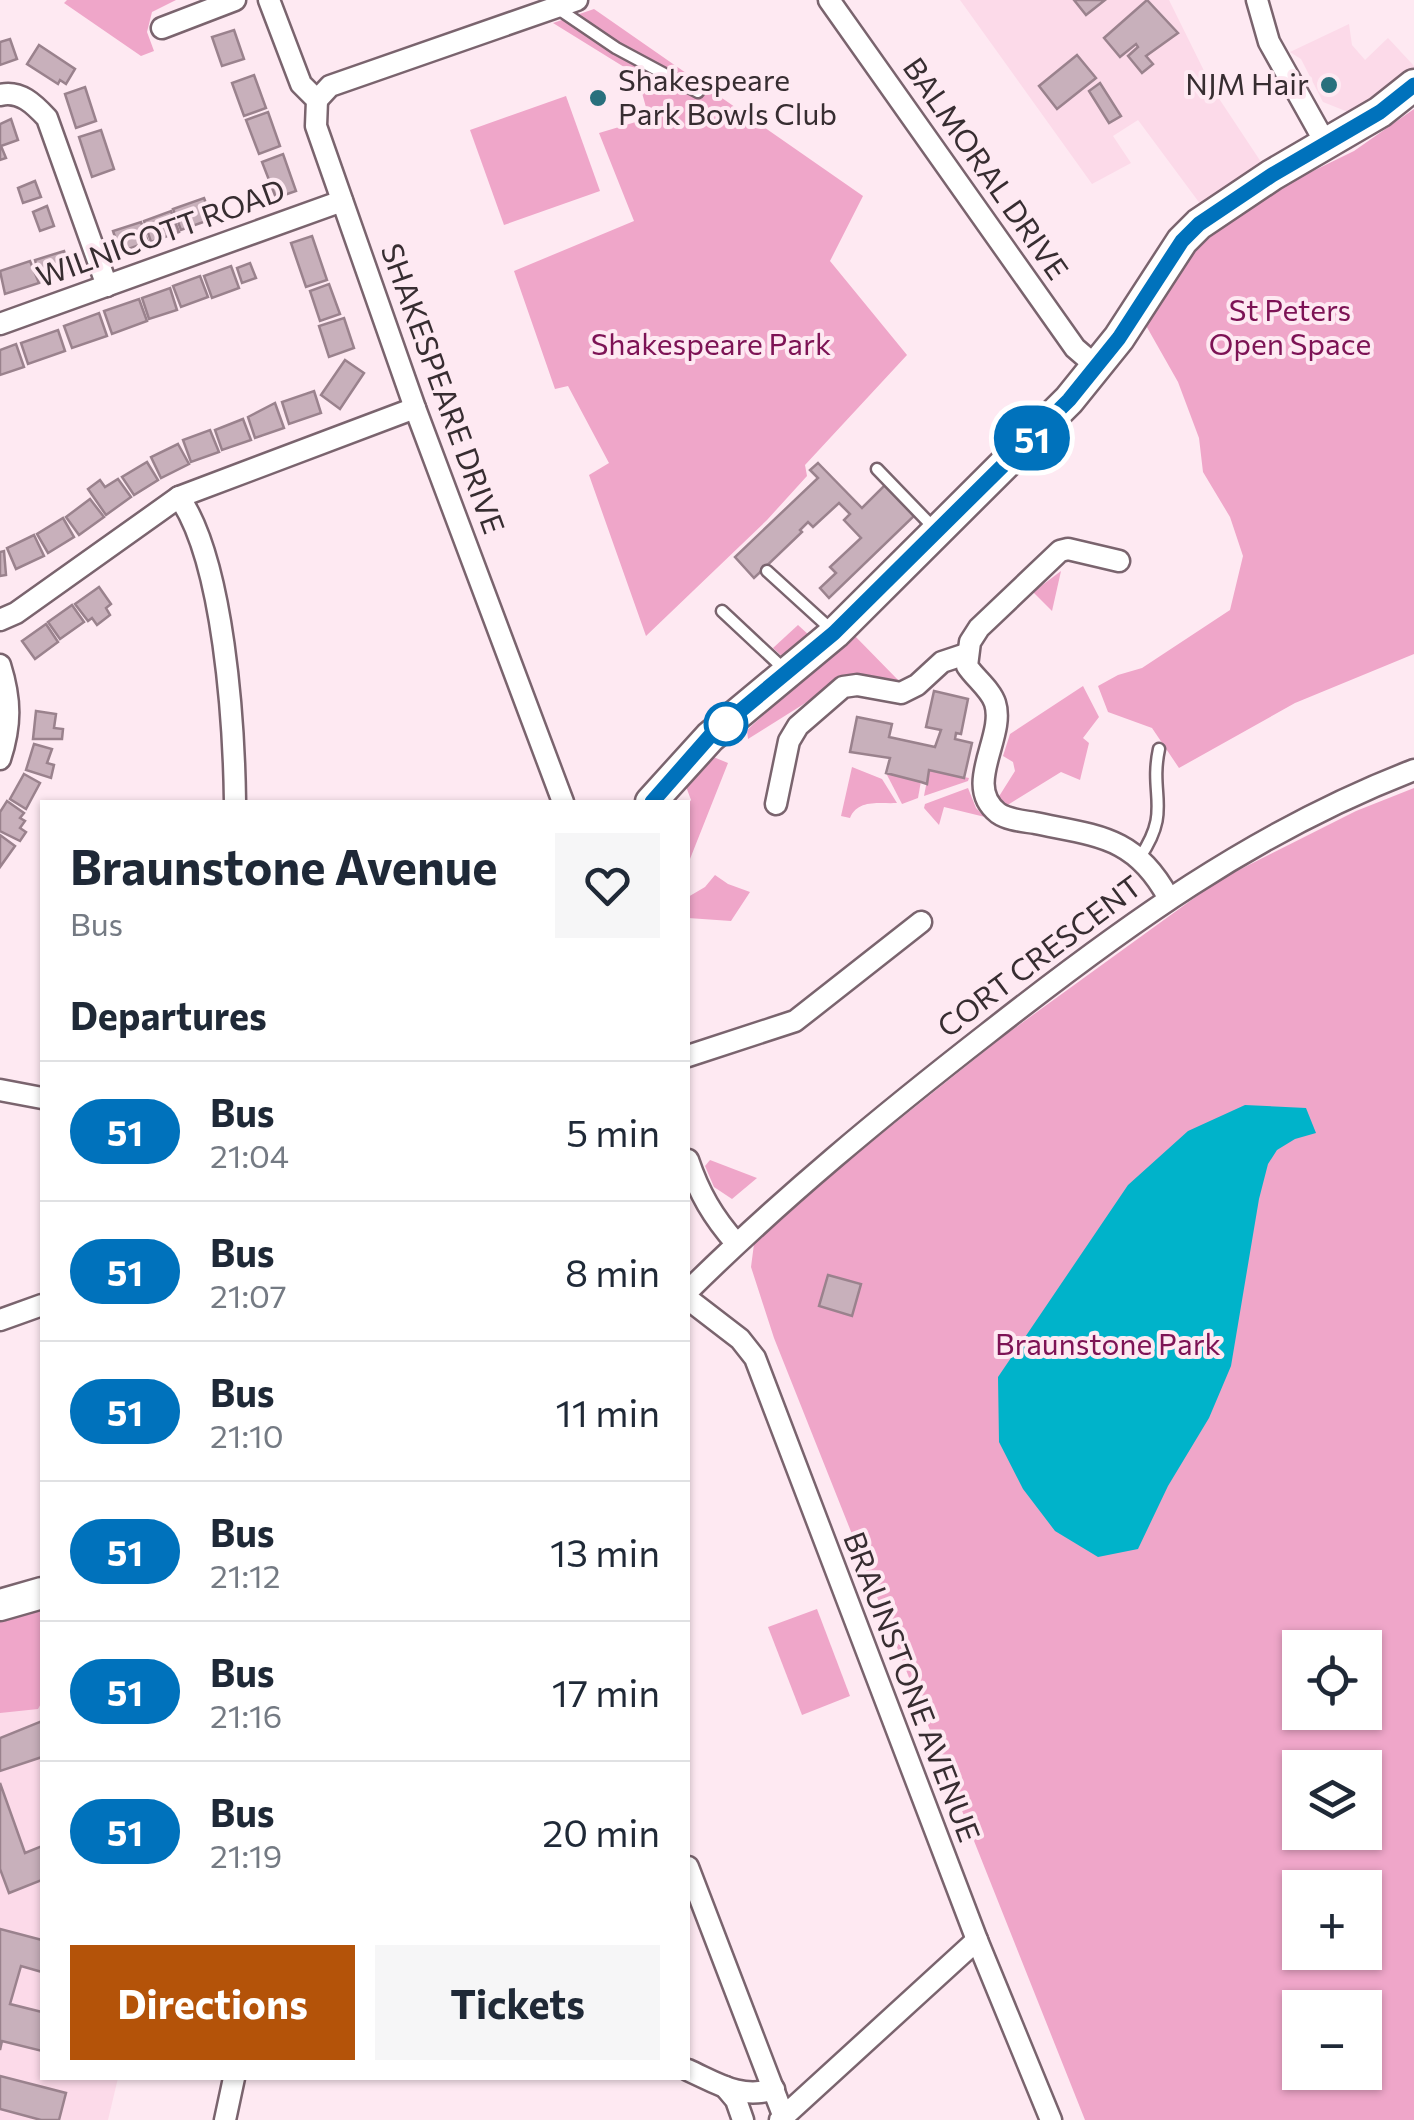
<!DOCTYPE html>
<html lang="en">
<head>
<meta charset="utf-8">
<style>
	body { margin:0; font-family:Commissioner,sans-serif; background:#f6f6f7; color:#1f2937; height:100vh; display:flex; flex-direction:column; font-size:38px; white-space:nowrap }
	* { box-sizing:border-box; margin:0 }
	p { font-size:32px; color:#747a83 }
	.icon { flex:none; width:55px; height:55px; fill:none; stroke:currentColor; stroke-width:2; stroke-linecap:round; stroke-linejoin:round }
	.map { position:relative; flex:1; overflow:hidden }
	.sheet { position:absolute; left:40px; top:800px; width:650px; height:1280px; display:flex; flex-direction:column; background:#fff; border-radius:0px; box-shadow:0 2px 8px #0004 }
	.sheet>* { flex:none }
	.badge { padding:0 20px; border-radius:32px; font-size:35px; line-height:65px }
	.tools { position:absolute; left:1282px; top:1630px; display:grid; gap:20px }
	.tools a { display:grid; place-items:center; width:100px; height:100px; border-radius:0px; background:#fff; box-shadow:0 2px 8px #0004; font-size:50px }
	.map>.badge { position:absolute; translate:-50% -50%; box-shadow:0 0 0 5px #fff }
	h2 { padding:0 30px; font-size:38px; line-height:90px }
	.round { display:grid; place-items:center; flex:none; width:105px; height:105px; border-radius:0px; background:#f6f6f7 }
	.summary { display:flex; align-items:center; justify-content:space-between; height:170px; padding:0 30px }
	h1 { font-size:48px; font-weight:700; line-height:75px }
	.cta { display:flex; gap:20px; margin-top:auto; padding:20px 30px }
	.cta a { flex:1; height:115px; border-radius:0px; background:#b45309; color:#fff; font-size:40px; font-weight:700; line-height:115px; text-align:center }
	.cta a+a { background:#f6f6f7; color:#1f2937 }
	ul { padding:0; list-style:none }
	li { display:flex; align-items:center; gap:30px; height:140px; padding:0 30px; border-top:2px solid #e0e1e3 }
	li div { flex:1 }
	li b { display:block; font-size:38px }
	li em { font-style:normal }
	li .badge { min-width:110px; font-weight:700; text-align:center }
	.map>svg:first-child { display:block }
	.built { fill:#fcdae9 }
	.green { fill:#efa6c9; fill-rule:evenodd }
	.water { fill:#00b3ca }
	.building { fill:#c8b0bb; stroke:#9a828d; stroke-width:2.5 }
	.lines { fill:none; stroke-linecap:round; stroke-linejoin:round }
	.lane-casing { stroke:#7a646e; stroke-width:15 }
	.street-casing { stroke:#7a646e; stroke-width:25 }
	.secondary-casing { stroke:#7a646e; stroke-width:35 }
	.lane { stroke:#fff; stroke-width:10 }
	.street { stroke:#fff; stroke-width:20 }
	.secondary { stroke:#fff; stroke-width:30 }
	.line-casing { stroke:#fff; stroke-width:22 }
	.line { stroke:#0072bc; stroke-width:15 }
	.poi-dot { fill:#29707d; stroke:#fee9f2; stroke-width:4 }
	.stop-dot { fill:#fff; stroke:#0072bc; stroke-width:5 }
	.labels { text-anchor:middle; stroke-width:8; stroke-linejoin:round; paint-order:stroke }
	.poi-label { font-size:30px; fill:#372d31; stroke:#fee9f2; text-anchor:start }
	.street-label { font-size:30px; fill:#372d31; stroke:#fee9f2 }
	.park-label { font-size:30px; fill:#7d1355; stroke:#fee9f2 }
</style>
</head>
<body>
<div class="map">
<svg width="1414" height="2120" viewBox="0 0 1414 2120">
	<rect width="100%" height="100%" fill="#fee9f2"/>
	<g class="built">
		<path d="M 960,0 L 1169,0 L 1214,91 L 1263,165 L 1201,205 L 1138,120 L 1113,136 L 1131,163 L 1092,184 Z"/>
		<path d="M 1349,24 L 1352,45 L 1365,60 L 1388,38 L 1414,66 L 1414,73 L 1353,114 L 1323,102 L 1301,59 L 1290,52 Z"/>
		<path d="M 42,1682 L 42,2078 L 118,2078 L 108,2120 L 0,2120 L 0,1696 Z"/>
	</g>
	<g class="green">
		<path d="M 67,0 L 176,0 L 152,12 L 147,32 L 154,51 L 141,56 L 64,3 Z"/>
		<path d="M 594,9 L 863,196 L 830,261 L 907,355 L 805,465 L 807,476 L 767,520 L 646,636 L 589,475 L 609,463 L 568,386 L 555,389 L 514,271 L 634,221 L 599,133 L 649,118 L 637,75 L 553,23 Z"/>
		<path d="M 566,96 L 600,191 L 504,225 L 470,130 Z"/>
		<path d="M 1414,109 L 1414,654 L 1295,703 L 1179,768 L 1152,728 L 1108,712 L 1098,686 L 1118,675 L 1142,668 L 1230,610 L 1243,556 L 1230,517 L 1203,472 L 1199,438 L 1178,382 L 1144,322 L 1188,251 L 1207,232 L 1272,191 L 1354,151 Z"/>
		<path d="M 1061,571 L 1052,611 L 1033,592 Z"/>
		<path d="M 798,625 L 810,636 L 785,659 L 773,648 Z"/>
		<path d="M 853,634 L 899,681 L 859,674 L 842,680 L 748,739 L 747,730 Z"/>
		<path d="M 1083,686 L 1099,717 L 1083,738 L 1089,743 L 1080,780 L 1061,772 L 1006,806 L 998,798 L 1015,771 L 1013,762 L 1003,756 L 1010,734 Z"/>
		<path d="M 711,756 L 728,763 L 688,864 L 688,804 L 691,800 L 684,781 Z"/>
		<path d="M 852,767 L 882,779 L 897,803 C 879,804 858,799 850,818 L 841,816 Z"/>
		<path d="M 929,770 L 969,778 L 968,781 L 924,796 Z"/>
		<path d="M 886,773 L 921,781 L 918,798 L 902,804 Z"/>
		<path d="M 968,788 L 976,808 L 985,817 L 944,807 L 939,825 L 924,808 L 925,804 Z"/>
		<path d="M 1414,788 L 1414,2120 L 1085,2120 L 774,1338 L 751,1267 L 754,1244 L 815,1187 L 1001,1038 L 1219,880 L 1356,811 ZM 1300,1648 L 1365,1648 L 1365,1712 L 1300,1712 ZM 1300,1768 L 1365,1768 L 1365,1832 L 1300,1832 ZM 1300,1888 L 1365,1888 L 1365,1952 L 1300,1952 ZM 1300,2008 L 1365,2008 L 1365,2072 L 1300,2072 Z"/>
		<path d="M 715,875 L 728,884 L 750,892 L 731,921 L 688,918 L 688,897 L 705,887 Z"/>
		<path d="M 710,1160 L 757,1178 L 732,1199 L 714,1187 L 705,1166 Z"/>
		<path d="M 42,1599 L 42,1702 L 38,1709 L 0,1713 L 0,1617 Z"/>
		<path d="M 817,1609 L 850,1696 L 802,1715 L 768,1627 Z"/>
	</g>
	<path class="water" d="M 1245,1105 L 1306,1108 L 1316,1133 L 1295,1139 L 1277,1150 L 1268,1164 L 1259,1199 L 1231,1366 L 1209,1418 L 1168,1486 L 1138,1549 L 1098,1557 L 1055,1531 L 1023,1489 L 999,1442 L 998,1377 L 1128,1185 L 1188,1131 Z"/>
	<g class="building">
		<path d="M 1074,0 L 1105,0 L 1086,15 Z"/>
		<path d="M 1147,0 L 1178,33 L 1146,56 L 1153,64 L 1142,73 L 1128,56 L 1138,47 L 1136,44 L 1120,57 L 1104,38 Z"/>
		<path d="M 234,30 L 244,59 L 222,66 L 212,37 Z"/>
		<path d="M 10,39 L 17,59 L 0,65 L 0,42 Z"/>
		<path d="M 39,45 L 75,69 L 66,84 L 60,80 L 58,84 L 27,64 Z"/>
		<path d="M 1077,55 L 1096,78 L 1057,109 L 1039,86 Z"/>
		<path d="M 254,75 L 266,108 L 244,116 L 232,83 Z"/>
		<path d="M 1100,83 L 1121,116 L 1109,123 L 1089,91 Z"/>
		<path d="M 85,87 L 96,121 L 76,128 L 65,94 Z"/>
		<path d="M 268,112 L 280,146 L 259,154 L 246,120 Z"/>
		<path d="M 11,119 L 18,140 L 1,146 L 6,158 L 0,160 L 0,124 Z"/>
		<path d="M 101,130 L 114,169 L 92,177 L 79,137 Z"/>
		<path d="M 283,154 L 296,191 L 276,198 L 262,162 Z"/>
		<path d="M 35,181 L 41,197 L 23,203 L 18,188 Z"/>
		<path d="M 204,198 L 212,219 L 181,230 L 173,209 Z"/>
		<path d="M 47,206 L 54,226 L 40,231 L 33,212 Z"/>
		<path d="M 171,211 L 179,232 L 151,242 L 144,221 Z"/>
		<path d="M 141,222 L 148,242 L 120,252 L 113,231 Z"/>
		<path d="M 312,236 L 327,280 L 306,287 L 291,243 Z"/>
		<path d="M 64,251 L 71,271 L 41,281 L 35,260 Z"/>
		<path d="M 30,261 L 39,283 L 5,294 L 0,271 Z"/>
		<path d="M 250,263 L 256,278 L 242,283 L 237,268 Z"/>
		<path d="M 231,266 L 239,288 L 212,298 L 204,276 Z"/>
		<path d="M 200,276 L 208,297 L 181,307 L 173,286 Z"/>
		<path d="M 329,284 L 340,314 L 320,321 L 310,291 Z"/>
		<path d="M 170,288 L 177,310 L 149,319 L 142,298 Z"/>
		<path d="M 139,299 L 147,321 L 112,334 L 104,311 Z"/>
		<path d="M 99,313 L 107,336 L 72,348 L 64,326 Z"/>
		<path d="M 344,318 L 354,348 L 329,357 L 319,326 Z"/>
		<path d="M 58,330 L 65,351 L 28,364 L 21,343 Z"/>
		<path d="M 16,344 L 24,367 L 0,375 L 0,350 Z"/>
		<path d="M 345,360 L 364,373 L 340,409 L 321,395 Z"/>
		<path d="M 314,391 L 321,413 L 289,424 L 282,402 Z"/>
		<path d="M 275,403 L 284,428 L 255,438 L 248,417 Z"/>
		<path d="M 243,419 L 251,440 L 222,450 L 215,430 Z"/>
		<path d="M 210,430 L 219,452 L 191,462 L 183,440 Z"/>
		<path d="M 178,444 L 189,464 L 161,478 L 151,457 Z"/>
		<path d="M 147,462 L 158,480 L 134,495 L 122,477 Z"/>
		<path d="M 818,463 L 862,508 L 886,484 L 915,515 L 829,598 L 820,588 L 836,573 L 830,567 L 861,538 L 844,520 L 850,514 L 839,503 L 813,527 L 808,522 L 800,530 L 802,532 L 754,578 L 735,557 L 818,478 L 810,470 Z"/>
		<path d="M 118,479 L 131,497 L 106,515 L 88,489 L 100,480 L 105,487 Z"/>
		<path d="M 90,499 L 104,517 L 79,535 L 66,517 Z"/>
		<path d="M 63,518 L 74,537 L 48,553 L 37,534 Z"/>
		<path d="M 34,535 L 44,556 L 16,569 L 7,548 Z"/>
		<path d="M 4,551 L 6,575 L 0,576 L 0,552 Z"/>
		<path d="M 99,587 L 111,604 L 106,608 L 110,615 L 97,625 L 92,618 L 88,621 L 75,604 Z"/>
		<path d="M 72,605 L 84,622 L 60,639 L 48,622 Z"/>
		<path d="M 46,624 L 58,642 L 35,659 L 22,641 Z"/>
		<path d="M 934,691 L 968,699 L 961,734 L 956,733 L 955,739 L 972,743 L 964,778 L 929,770 L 927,784 L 921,782 L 886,773 L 890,758 L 850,752 L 857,717 L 892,724 L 889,737 L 935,747 L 941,730 L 926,727 Z"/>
		<path d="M 36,711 L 56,714 L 54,728 L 63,729 L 62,739 L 33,739 Z"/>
		<path d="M 34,744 L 52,749 L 47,763 L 54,765 L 51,778 L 26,770 Z"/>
		<path d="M 24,774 L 40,783 L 26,809 L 10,799 Z"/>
		<path d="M 7,801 L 24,813 L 20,818 L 25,821 L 20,828 L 26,832 L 20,841 L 0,831 L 0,812 Z"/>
		<path d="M 0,835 L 15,846 L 0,867 Z"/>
		<path d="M 828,1275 L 861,1284 L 852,1316 L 819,1306 Z"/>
		<path d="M 42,1721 L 42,1757 L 0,1771 L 0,1738 Z"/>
		<path d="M 0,1783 L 25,1853 L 42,1846 L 42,1880 L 9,1893 L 0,1869 Z"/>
		<path d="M 0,1929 L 42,1940 L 42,1972 L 21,1966 L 10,2004 L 42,2012 L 42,2051 L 2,2041 L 0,2050 Z"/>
		<path d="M 0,2076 L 66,2093 L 59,2120 L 41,2120 L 0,2109 Z"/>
	</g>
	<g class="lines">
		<g class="lane-casing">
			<g id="lane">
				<path d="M 557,8 L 616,48 L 698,92"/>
				<path d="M 877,469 L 934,528"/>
				<path d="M 767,571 L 834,632"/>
				<path d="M 722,611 L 784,669"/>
				<path d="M 1140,857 C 1172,810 1149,796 1159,749"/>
			</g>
		</g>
		<g class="street-casing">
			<g id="street">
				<path d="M 269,0 L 301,84 L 317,100 L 316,126 L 415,408 L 563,802"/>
				<path d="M 829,0 L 1075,348 L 1097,367"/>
				<path d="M 1257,0 L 1269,42 L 1326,144"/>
				<path d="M 162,28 L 235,0"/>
				<path d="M 0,95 C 20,90 34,104 47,118 L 107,286"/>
				<path d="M 317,100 L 330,86 L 577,0"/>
				<path d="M 0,324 L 342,201"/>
				<path d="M 179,497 C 224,561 234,724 235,802"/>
				<path d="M 1119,561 L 1068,549 L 1060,551 L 979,628 L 970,642 L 967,666 C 975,678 991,690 995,703 C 1006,737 962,785 998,813 C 1008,820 1023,821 1035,823 C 1097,836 1135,836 1168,897"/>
				<path d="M 0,620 L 16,613 L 179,497 L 415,408"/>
				<path d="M 0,665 C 11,700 11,725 0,759"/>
				<path d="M 776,804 L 789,741 L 798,726 L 843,687 L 857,685 L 901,693 L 917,685 L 942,662 L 966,654"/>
				<path d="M 688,1056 L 795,1021 L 921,922"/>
				<path d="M 0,1090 L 42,1098"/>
				<path d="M 688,1160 C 699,1193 713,1217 736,1243"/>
				<path d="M 688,1291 C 782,1198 884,1114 988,1033 C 1123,927 1253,832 1414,770"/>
				<path d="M 688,1299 L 740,1339 L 755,1358 L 977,1940 L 1051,2120"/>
				<path d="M 0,1320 L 42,1305"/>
				<path d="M 688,1867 L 785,2120"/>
				<path d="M 688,2070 C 717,2083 741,2100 774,2089"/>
				<path d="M 725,2087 L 736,2100 L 743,2120"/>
				<path d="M 225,2120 L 234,2078"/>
				<path d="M 780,2120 L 977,1940"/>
			</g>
		</g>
		<g class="secondary-casing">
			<g id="secondary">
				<path d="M 651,802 L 710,737 L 835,633 L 1069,400 L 1119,338 L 1182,241 L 1199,224 L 1272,175 L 1380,112 L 1414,85"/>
				<path d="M 0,1605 L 42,1593"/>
			</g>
		</g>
		<use href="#lane" class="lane"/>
		<use href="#street" class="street"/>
		<use href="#secondary" class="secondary"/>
	</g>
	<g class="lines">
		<g class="line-casing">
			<path id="line" d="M 652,802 L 710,736 L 834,633 L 1069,400 L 1119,338 L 1182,241 L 1199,224 L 1272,175 L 1380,112 L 1414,85"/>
		</g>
		<use href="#line" class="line"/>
	</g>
	<g class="poi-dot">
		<circle cx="1329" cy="85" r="10"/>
		<circle cx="598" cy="98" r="10"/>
	</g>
	<circle class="stop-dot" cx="726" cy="724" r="20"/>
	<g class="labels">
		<g class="poi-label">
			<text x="618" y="91">Shakespeare<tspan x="618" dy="34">Park Bowls Club</tspan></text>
			<text x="1309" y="95" text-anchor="end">NJM Hair</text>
		</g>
		<g class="street-label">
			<text transform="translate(985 169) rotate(55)" y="10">BALMORAL DRIVE</text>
			<text transform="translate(161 234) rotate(-20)" y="10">WILNICOTT ROAD</text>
			<text transform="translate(442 389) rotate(70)" y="10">SHAKESPEARE DRIVE</text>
			<text transform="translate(1040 957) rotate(-37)" y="10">CORT CRESCENT</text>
			<text transform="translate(911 1687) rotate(69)" y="10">BRAUNSTONE AVENUE</text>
		</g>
		<g class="park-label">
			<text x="1290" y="321">St Peters<tspan x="1290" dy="34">Open Space</tspan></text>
			<text x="711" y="355">Shakespeare Park</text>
			<text x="1108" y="1355">Braunstone Park</text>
		</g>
	</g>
</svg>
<div class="tools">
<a><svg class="icon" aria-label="locate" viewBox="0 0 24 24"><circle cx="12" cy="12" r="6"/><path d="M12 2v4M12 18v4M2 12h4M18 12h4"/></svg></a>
<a><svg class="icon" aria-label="layers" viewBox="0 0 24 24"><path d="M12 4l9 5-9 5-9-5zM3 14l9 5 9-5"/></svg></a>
<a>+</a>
<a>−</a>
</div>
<b class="badge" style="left:1032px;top:438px;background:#0072bc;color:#fff">51</b>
<section class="sheet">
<div class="summary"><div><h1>Braunstone Avenue</h1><p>Bus</p></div><a class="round"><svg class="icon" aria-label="heart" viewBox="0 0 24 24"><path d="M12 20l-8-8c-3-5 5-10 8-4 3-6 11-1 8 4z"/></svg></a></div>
<h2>Departures</h2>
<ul>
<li><span class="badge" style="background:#0072bc;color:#fff">51</span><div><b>Bus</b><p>21:04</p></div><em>5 min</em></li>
<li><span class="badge" style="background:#0072bc;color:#fff">51</span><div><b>Bus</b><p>21:07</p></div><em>8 min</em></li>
<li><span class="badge" style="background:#0072bc;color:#fff">51</span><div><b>Bus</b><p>21:10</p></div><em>11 min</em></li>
<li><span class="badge" style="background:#0072bc;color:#fff">51</span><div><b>Bus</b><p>21:12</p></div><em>13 min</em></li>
<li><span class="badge" style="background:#0072bc;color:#fff">51</span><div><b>Bus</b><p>21:16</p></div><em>17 min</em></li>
<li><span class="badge" style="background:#0072bc;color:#fff">51</span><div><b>Bus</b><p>21:19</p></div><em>20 min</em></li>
</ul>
<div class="cta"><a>Directions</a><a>Tickets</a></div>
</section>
</div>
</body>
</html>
